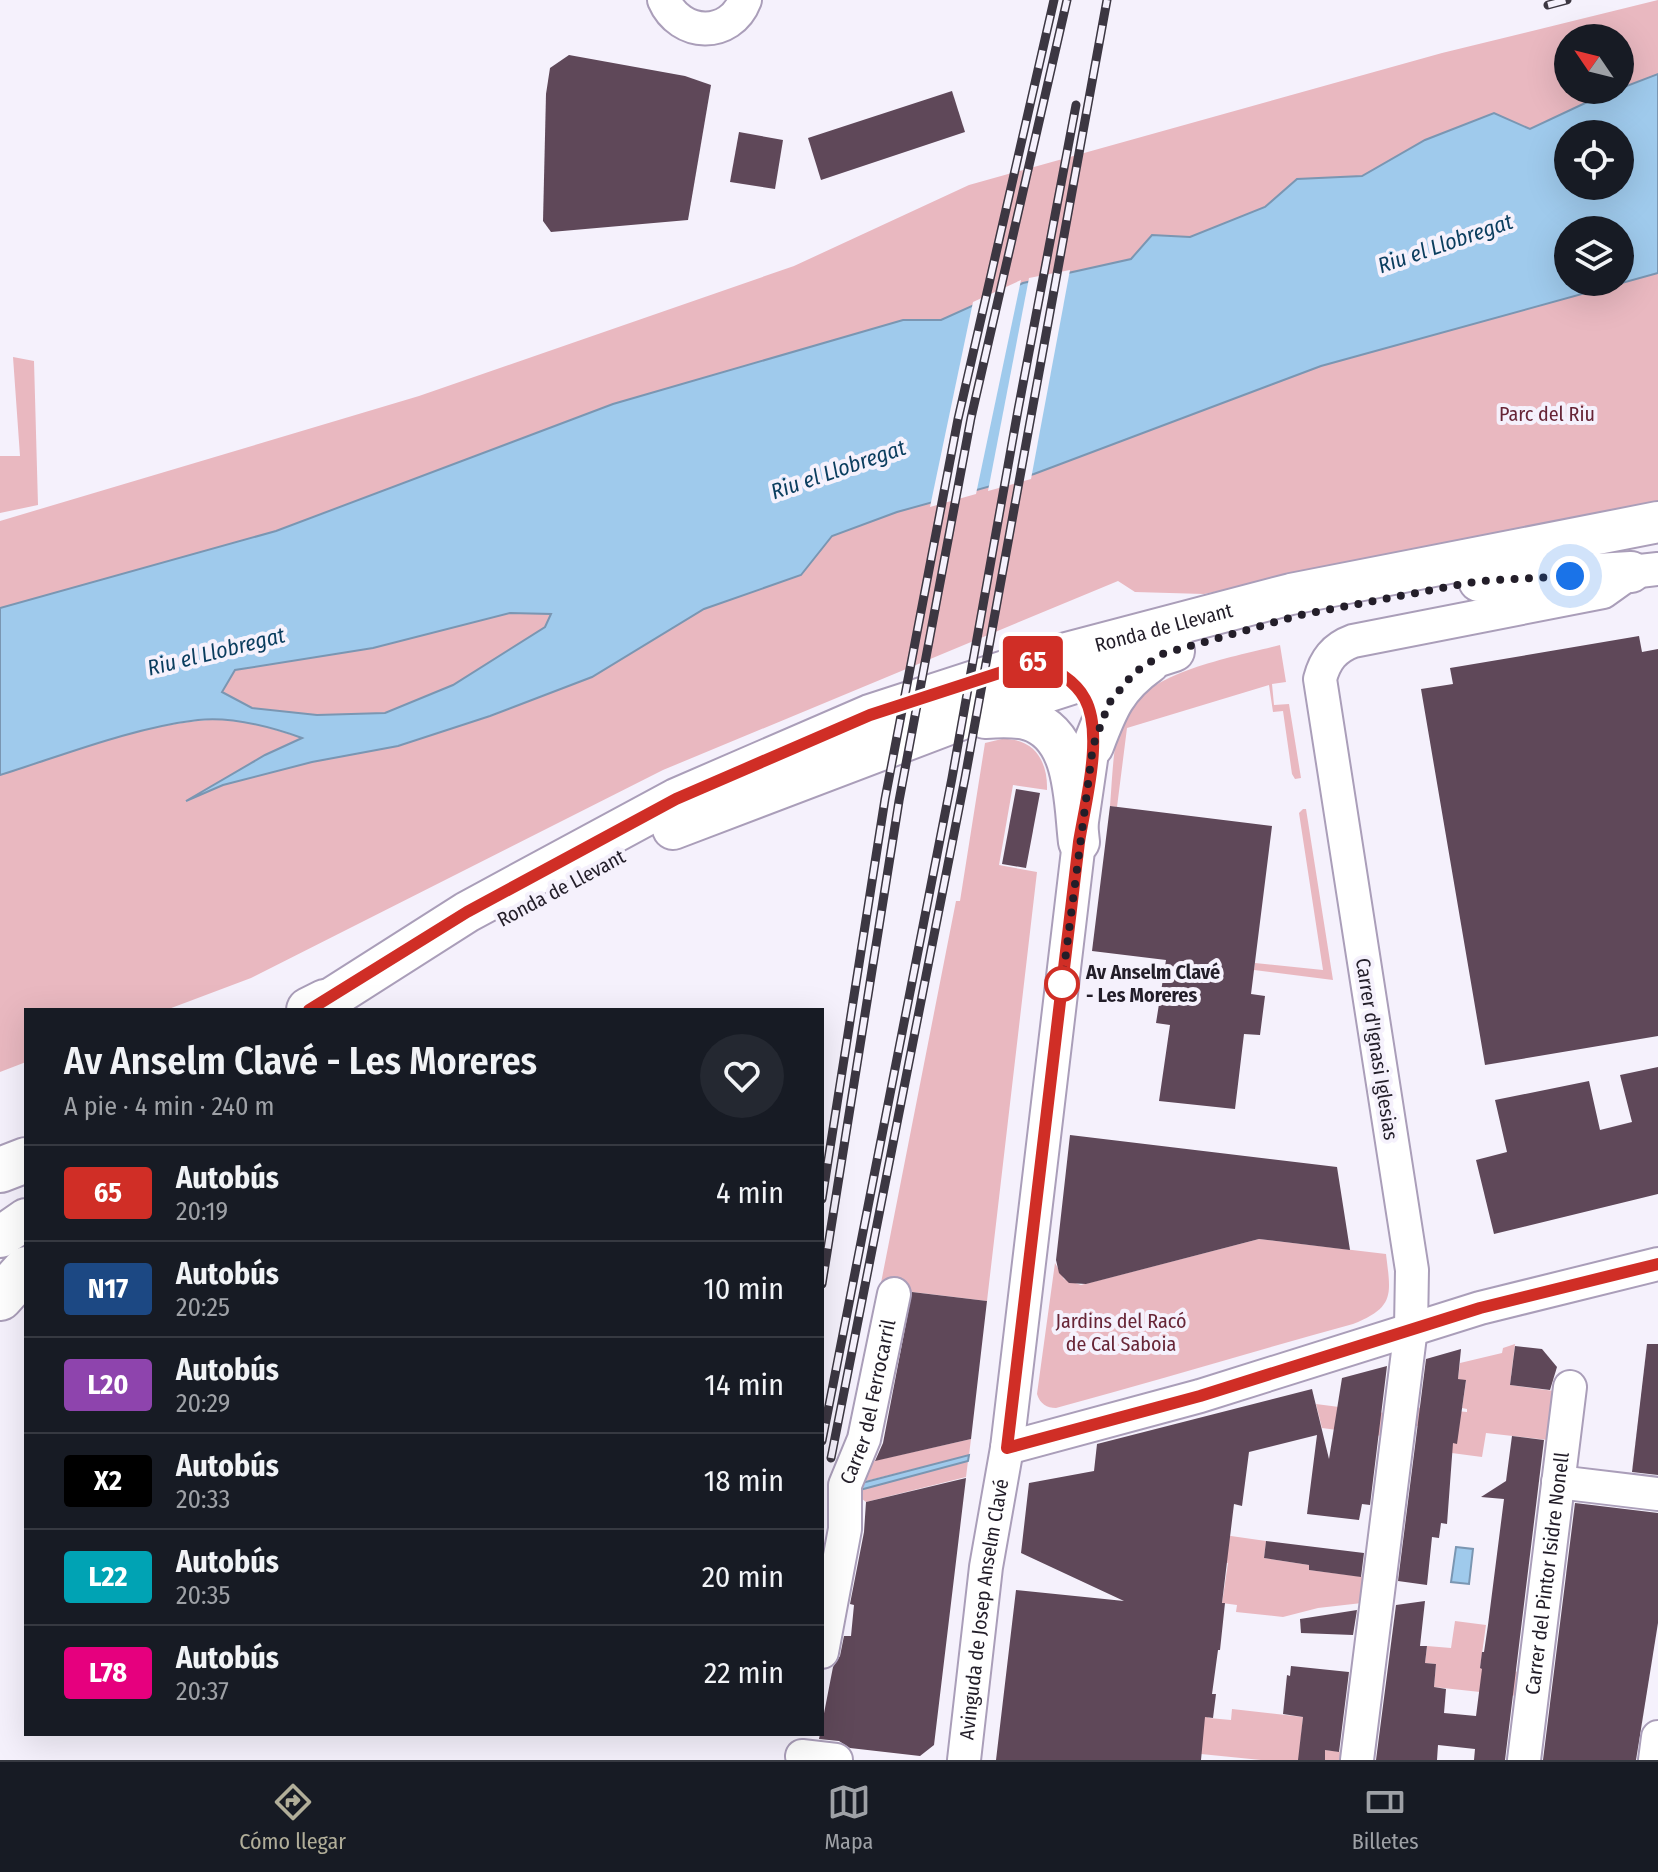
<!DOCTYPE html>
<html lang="es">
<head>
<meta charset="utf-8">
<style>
	body { margin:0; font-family:"Fira Sans Condensed",sans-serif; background:#242831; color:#f1f3f6; height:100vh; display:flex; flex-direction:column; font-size:30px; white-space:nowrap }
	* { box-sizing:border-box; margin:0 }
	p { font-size:26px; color:#9ea1a6 }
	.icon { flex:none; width:44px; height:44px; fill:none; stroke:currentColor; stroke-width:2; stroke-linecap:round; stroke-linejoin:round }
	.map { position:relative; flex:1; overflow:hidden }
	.panel { position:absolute; left:24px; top:1008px; width:800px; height:728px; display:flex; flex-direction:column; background:#171b24; border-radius:0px; box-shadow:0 8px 32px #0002 }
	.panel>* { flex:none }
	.badge { padding:0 16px; border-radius:6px; font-size:28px; line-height:52px }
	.needle { width:52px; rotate:305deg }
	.fabs { position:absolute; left:1554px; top:24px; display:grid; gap:16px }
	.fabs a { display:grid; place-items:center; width:80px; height:80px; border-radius:50%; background:#171b24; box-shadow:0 8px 32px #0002; font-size:40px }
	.you { position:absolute; width:40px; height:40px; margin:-20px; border:6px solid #fff; border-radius:50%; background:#1a73e8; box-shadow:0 0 0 12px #1a73e833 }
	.map>.badge { position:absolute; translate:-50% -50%; box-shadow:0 0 0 4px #fff }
	.round { display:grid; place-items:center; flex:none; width:84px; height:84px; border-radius:42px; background:#242831 }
	.head { display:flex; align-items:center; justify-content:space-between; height:136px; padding:0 40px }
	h1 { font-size:38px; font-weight:600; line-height:60px }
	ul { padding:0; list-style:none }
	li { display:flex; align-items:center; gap:24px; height:96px; padding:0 40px; border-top:2px solid #363941 }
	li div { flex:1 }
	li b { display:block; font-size:30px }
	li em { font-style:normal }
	li .badge { min-width:88px; font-weight:700; text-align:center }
	.tab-bar { display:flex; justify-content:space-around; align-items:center; height:112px; border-top:2px solid #363941; background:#171b24; font-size:22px; color:#9ea1a6 }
	.tab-bar a { display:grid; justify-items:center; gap:4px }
	.tab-bar .on { color:#b1ae99 }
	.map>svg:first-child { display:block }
	.green { fill:#e9b8c0 }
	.water { fill:#9fcaec; stroke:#7a96b2; stroke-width:2; fill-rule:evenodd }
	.pier { fill:#f5f1fc }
	.building { fill:#5f4859 }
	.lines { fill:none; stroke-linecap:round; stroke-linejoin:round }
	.minor-casing { stroke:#aa9eb9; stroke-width:36 }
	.major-casing { stroke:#aa9eb9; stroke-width:44 }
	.highway-casing { stroke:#aa9eb9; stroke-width:48 }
	.minor { stroke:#fff; stroke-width:32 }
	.major { stroke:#fff; stroke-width:40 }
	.highway { stroke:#fff; stroke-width:44 }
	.rail-casing { stroke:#3c3742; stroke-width:9 }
	.rail { stroke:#f5f1fc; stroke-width:6; stroke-dasharray:18; stroke-linecap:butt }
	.line-casing { stroke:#fff; stroke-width:18 }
	.line { stroke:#d02e26; stroke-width:12 }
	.walk { stroke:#231e29; stroke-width:8; stroke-dasharray:0 14.4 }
	.stop-dot { fill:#fff; stroke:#d02e26; stroke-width:4 }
	.labels { text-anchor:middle; stroke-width:8; stroke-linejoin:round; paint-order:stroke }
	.park-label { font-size:20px; fill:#672536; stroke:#f5f1fc }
	.street-label { font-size:20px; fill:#231e29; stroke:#f5f1fc }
	.stop-label { font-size:20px; font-weight:bold; fill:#231e29; stroke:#f5f1fc; text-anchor:start }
	.water-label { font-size:22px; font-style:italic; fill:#0a3d5e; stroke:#f5f1fc }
</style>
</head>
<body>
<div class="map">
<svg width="1658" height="1760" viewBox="0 0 1658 1760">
	<rect width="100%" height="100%" fill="#f5f1fc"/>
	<g class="green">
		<path d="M 1658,0 L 1658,74 L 1620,88 L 1620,38 L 1568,38 L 1568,90 L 1616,90 L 1530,129 L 1425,140 L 1362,176 L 1297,179 L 1265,207 L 1190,237 L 1152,235 L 1131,259 L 1023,283 L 941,320 L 903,320 L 613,404 L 276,531 L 0,608 L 0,521 L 419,396 L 794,266 L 969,185 L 1442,53 Z"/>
		<path d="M 1658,273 L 1658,501 L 1204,594 L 1135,592 L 1118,581 L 663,770 L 251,978 L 166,1010 L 26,1010 L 26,1062 L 0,1072 L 0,775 C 68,754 161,716 231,720 C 255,722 280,732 303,738 L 265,755 L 194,797 L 223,785 L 312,762 L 398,746 L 490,716 L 592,677 L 704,609 L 801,575 L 832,536 L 897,512 L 1034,474 L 1321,366 Z"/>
		<path d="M 13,357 L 34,361 L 38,505 L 0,513 L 0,456 L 20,456 Z"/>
		<path d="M 510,613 L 551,614 L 545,627 L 453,685 L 385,713 L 317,715 L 252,708 L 222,692 L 235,669 L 373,648 Z"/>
		<path d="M 1280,645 L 1286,682 L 1272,684 L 1274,705 L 1289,704 L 1301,778 L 1295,779 L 1292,774 L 1283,711 L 1273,712 L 1269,685 L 1127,728 L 1117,807 L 1110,806 C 1112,785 1113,737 1122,720 C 1144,671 1232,658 1280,645 Z"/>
		<path d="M 1002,739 C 1034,738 1048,761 1047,790 L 1013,785 L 999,865 L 1037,872 L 987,1301 L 880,1288 L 956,901 L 960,901 L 985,743 Z"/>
		<path d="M 1303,809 L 1306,809 L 1333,980 L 1254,970 L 1255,963 L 1323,970 L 1299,813 Z"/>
		<path d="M 1259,1239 L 1386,1254 C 1391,1295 1395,1307 1353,1324 C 1254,1351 1156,1381 1056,1408 C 1047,1408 1040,1404 1037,1394 L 1055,1263 L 1064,1279 L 1081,1285 Z"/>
		<path d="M 1515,1344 L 1510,1385 L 1554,1391 L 1548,1440 L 1486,1433 L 1482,1457 L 1444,1452 L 1458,1430 L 1409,1425 L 1411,1407 L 1467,1412 L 1467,1409 L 1462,1408 L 1466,1381 L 1458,1379 L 1460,1363 L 1502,1353 L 1503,1348 Z"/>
		<path d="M 1316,1404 L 1385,1413 L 1382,1436 L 1322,1428 Z"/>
		<path d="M 971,1439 L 969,1455 L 854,1484 L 856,1491 L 968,1461 L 966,1477 L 866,1502 L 851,1490 L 864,1463 Z"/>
		<path d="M 1203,1532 L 1266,1541 L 1264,1558 L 1309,1565 L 1309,1570 L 1365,1577 L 1362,1603 L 1318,1608 L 1283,1617 L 1236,1612 L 1237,1605 L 1222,1603 L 1228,1563 L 1203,1559 Z"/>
		<path d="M 1455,1621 L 1486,1625 L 1480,1668 L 1520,1672 L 1517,1696 L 1434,1687 L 1436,1664 L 1425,1663 L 1427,1646 L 1451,1648 Z"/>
		<path d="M 1195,1706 L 1209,1718 L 1231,1720 L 1232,1709 L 1303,1717 L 1300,1747 L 1343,1752 L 1342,1760 L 1261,1760 L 1201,1754 Z"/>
	</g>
	<g class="water">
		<path d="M 1658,74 L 1658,273 L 1321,366 L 1034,474 L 897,512 L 832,536 L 801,575 L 704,609 L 592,677 L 490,716 L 398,746 L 312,762 L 223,785 L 186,801 L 265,755 L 302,738 C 271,727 232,716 198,720 C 131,728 64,755 0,775 L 0,608 L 276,531 L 613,404 L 903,320 L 941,320 L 1023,283 L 1131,259 L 1152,235 L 1190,237 L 1265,207 L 1297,179 L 1362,176 L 1425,140 L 1494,113 L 1530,129 L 1598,97 ZM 1568,134 L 1620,134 L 1620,186 L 1568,186 ZM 1568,230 L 1620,230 L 1620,282 L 1568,282 ZM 510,613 L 551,614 L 545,627 L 453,685 L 385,713 L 317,715 L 252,708 L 222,692 L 235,670 L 373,648 Z"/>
		<path d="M 969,1455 L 968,1461 L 856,1491 L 854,1485 Z"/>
		<path d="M 1456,1547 L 1473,1549 L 1469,1584 L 1451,1582 Z"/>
	</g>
	<g class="pier">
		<path d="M 1070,270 L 1031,479 L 988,491 L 1029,278 Z"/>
		<path d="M 1021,280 L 976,494 L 930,507 L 973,302 Z"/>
	</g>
	<g class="building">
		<path d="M 569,55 L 685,76 L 711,85 L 688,220 L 551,232 L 543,221 L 546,94 L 550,68 Z"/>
		<path d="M 952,91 L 965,132 L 821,180 L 808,138 Z"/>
		<path d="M 739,132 L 783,140 L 775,189 L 730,182 Z"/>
		<path d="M 1639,636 L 1642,652 L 1658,649 L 1658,1036 L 1485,1065 L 1421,689 L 1453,684 L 1450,668 Z"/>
		<path d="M 1016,789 L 1040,793 L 1026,868 L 1002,864 Z"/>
		<path d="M 1110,806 L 1272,826 L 1251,994 L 1265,996 L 1260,1035 L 1244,1034 L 1235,1109 L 1159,1101 L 1170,1025 L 1156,1023 L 1166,960 L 1092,951 Z"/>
		<path d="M 1658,1067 L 1658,1194 L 1494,1234 L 1476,1160 L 1507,1152 L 1495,1100 L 1589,1081 L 1600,1130 L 1632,1122 L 1620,1075 Z"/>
		<path d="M 1070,1135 L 1337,1167 L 1350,1250 L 1259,1239 L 1086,1284 L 1069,1283 L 1059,1273 L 1056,1260 Z"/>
		<path d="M 912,1292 L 987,1301 L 971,1439 L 875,1461 L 883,1443 Z"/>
		<path d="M 1647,1344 L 1658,1344 L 1658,1475 L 1632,1472 Z"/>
		<path d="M 1515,1346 L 1542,1349 L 1557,1367 L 1550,1390 L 1510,1385 Z"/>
		<path d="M 1461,1349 L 1458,1379 L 1466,1380 L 1457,1444 L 1453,1443 L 1447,1524 L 1441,1523 L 1439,1538 L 1432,1537 L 1427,1585 L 1398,1581 L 1426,1359 Z"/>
		<path d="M 1387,1366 L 1370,1505 L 1362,1504 L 1359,1520 L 1307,1514 L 1317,1435 L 1249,1452 L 1242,1506 L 1234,1504 L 1222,1603 L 1225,1603 L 1220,1650 L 1218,1650 L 1212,1694 L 1216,1694 L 1213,1718 L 1205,1717 L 1201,1760 L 996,1760 L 1016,1590 L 1124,1601 L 1021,1553 L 1029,1483 L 1094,1471 L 1097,1444 L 1312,1389 L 1329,1459 L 1342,1378 Z"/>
		<path d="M 1512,1436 L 1544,1440 L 1505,1760 L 1474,1760 L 1475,1749 L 1438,1745 L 1437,1760 L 1376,1760 L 1396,1605 L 1425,1601 L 1420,1646 L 1427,1646 L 1425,1663 L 1436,1664 L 1434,1687 L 1446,1689 L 1444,1713 L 1476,1716 L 1482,1669 L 1480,1668 L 1482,1652 L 1484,1652 L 1488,1625 L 1504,1499 L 1481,1497 L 1506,1481 Z"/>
		<path d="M 966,1478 L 934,1745 L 920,1756 L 850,1748 L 839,1741 L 819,1739 L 833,1667 L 840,1656 L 844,1636 L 851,1636 L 854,1605 L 850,1604 L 864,1532 L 866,1502 Z"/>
		<path d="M 1575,1503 L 1658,1513 L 1658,1623 L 1636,1760 L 1543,1760 Z"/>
		<path d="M 1266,1541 L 1364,1553 L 1361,1577 L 1309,1570 L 1309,1565 L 1264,1558 Z"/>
		<path d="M 1357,1610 L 1353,1635 L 1301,1633 L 1300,1619 Z"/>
		<path d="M 1291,1666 L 1349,1672 L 1339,1752 L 1325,1750 L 1325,1760 L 1298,1760 L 1303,1717 L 1283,1714 L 1287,1675 L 1290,1676 Z"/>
	</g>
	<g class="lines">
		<g class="minor-casing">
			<g id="minor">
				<path d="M 664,0 C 680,37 730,39 745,0"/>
				<path d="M 1007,1448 L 1200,1396 L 1480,1308 L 1658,1264"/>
				<path d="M 1558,1482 L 1658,1494"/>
				<path id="s1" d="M 822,1652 L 845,1529 L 845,1485 L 864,1439 L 894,1294"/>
				<path d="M 802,1756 L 836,1760"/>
				<path id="s2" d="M 964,1760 L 986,1567 L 1007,1448 L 1079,842 L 1093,746"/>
				<path d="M 1357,1760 L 1411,1328 L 1412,1270 L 1320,679 C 1325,660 1334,648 1353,641 L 1603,592 L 1631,572 L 1658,569"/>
				<path id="s3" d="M 1524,1760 L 1570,1387"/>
				<path d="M 1655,1760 L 1658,1737"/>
			</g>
		</g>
		<g class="major-casing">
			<g id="major">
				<path d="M 1479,581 L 1631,572"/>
				<path d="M 985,718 C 999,717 1015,716 1029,720 C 1077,735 1074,802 1079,842"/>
				<path d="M 1093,746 C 1107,709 1115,687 1149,663"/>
				<path d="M 673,829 L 965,718 L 1174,651"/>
				<path id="s4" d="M 313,1010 L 467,912 L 676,799 L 870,715 L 1036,661 L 1291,594 L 1658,522"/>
				<path d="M 0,1237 L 26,1219"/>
			</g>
		</g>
		<g class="highway-casing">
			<g id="highway">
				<path d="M 309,1010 L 325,1002"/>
				<path d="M 0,1170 L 26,1160"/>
				<path d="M 0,1298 L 26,1269"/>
			</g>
		</g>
		<use href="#minor" class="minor"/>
		<use href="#major" class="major"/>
		<use href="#highway" class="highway"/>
		<g class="rail-casing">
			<g id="rail">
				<path d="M 1548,5 L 1567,0"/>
				<path d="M 822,1199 L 885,799 L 958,419 L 1054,0"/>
				<path d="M 822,1284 L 899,801 L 971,418 L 1067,0"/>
				<path d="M 822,1441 L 952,778 L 1018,410 L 1076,105"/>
				<path d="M 831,1458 L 965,778 L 1107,0"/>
			</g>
		</g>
		<use href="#rail" class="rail"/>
	</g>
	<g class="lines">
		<g class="line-casing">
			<path id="line" d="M 309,1010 L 467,912 L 676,799 L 870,715 L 1036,661 C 1055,670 1075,680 1085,699 C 1104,734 1085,804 1079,842 L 1007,1448 L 1200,1396 L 1480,1308 L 1658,1264"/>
		</g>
		<use href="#line" class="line"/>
		<path class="walk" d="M 1062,984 L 1093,746 L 1109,703 L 1134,673 L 1162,654 L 1300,615 L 1479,581 L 1570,576"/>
	</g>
	<circle class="stop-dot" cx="1062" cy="984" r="16"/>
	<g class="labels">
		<g class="park-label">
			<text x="1547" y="421">Parc del Riu</text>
			<text x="1121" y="1328">Jardins del Racó<tspan x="1121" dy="23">de Cal Saboia</tspan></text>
		</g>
		<g class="street-label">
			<text dy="7" stroke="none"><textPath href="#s4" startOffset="938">Ronda de Llevant</textPath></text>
			<text transform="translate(561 888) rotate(-28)" y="7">Ronda de Llevant</text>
			<text transform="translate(1377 1049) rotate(81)" y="7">Carrer d'Ignasi Iglesias</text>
			<text dy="7" stroke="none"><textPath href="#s1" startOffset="256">Carrer del Ferrocarril</textPath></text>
			<text dy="7" stroke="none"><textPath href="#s3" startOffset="188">Carrer del Pintor Isidre Nonell</textPath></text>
			<text dy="7" stroke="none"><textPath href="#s2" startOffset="152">Avinguda de Josep Anselm Clavé</textPath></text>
		</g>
		<g class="stop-label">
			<text x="1086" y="979">Av Anselm Clavé<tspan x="1086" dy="23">- Les Moreres</tspan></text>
		</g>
		<g class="water-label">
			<text transform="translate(1445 243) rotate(-19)" y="8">Riu el Llobregat</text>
			<text transform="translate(838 469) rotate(-19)" y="8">Riu el Llobregat</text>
			<text transform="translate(216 651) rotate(-14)" y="8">Riu el Llobregat</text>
		</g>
	</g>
</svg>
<div class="fabs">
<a><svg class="needle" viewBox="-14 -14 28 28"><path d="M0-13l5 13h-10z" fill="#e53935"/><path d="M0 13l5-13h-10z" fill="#9ea1a6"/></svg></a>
<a><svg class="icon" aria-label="locate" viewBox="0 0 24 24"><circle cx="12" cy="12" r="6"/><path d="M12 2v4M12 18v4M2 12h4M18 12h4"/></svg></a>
<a><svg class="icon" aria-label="layers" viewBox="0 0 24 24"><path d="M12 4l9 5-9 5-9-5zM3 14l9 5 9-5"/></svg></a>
</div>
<div class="you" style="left:1570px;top:576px"></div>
<b class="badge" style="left:1033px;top:662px;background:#d02e26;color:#fff">65</b>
<section class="panel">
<div class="head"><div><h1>Av Anselm Clavé - Les Moreres</h1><p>A pie · 4 min · 240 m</p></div><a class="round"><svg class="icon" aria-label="heart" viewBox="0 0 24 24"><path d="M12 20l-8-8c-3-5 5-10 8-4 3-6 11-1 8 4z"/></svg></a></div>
<ul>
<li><span class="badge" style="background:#d02e26;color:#fff">65</span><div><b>Autobús</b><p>20:19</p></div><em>4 min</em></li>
<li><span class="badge" style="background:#1c4883;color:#fff">N17</span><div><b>Autobús</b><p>20:25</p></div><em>10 min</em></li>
<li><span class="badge" style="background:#8e44ad;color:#fff">L20</span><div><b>Autobús</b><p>20:29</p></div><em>14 min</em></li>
<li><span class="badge" style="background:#000;color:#fff">X2</span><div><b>Autobús</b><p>20:33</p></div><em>18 min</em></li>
<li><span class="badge" style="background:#00a3b4;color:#fff">L22</span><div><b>Autobús</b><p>20:35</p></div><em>20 min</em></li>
<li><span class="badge" style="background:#e6007e;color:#fff">L78</span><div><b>Autobús</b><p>20:37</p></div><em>22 min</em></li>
</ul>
</section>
</div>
<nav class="tab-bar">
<a class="on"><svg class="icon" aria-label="directions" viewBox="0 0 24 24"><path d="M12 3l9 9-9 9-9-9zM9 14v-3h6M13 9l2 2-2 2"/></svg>Cómo llegar</a>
<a><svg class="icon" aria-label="map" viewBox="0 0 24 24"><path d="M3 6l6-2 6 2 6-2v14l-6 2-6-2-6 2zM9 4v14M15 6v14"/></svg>Mapa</a>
<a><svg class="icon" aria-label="tickets" viewBox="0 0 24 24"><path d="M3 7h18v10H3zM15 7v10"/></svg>Billetes</a>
</nav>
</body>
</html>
